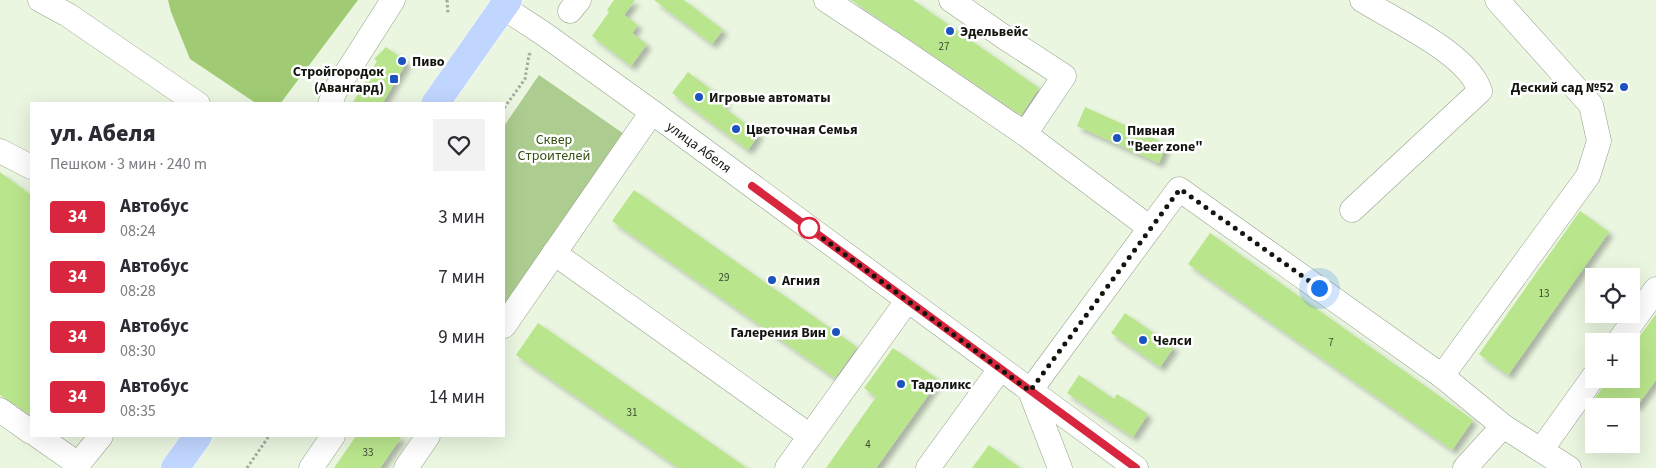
<!DOCTYPE html>
<html lang="ru">
<head>
<meta charset="utf-8">
<style>
	body { margin:0; font-family:"Source Sans 3",sans-serif; background:#f2f2f3; color:#2b2b33; height:100vh; display:flex; flex-direction:column; font-size:19px; white-space:nowrap }
	* { box-sizing:border-box; margin:0 }
	p { font-size:16px; color:#7c7c81 }
	.icon { flex:none; width:28px; height:28px; fill:none; stroke:currentColor; stroke-width:2; stroke-linecap:round; stroke-linejoin:round }
	.map { position:relative; flex:1; overflow:hidden }
	.sheet { position:absolute; left:30px; top:102px; width:475px; height:335px; display:flex; flex-direction:column; background:#fff; border-radius:0px; box-shadow:0 5px 20px #0002 }
	.sheet>* { flex:none }
	.badge { padding:0 10px; border-radius:4px; font-size:18px; line-height:32px }
	.fabs { position:absolute; left:1585px; top:268px; display:grid; gap:10px }
	.fabs a { display:grid; place-items:center; width:55px; height:55px; border-radius:0px; background:#fff; box-shadow:0 5px 20px #0002; font-size:25px }
	.you { position:absolute; width:25px; height:25px; margin:-12px; border:4px solid #fff; border-radius:50%; background:#1a73e8; box-shadow:0 0 0 8px #1a73e833 }
	.map>.badge { position:absolute; translate:-50% -50%; box-shadow:0 0 0 2px #fff }
	.round { display:grid; place-items:center; flex:none; width:52px; height:52px; border-radius:0px; background:#f2f2f3 }
	.head { display:flex; align-items:center; justify-content:space-between; height:85px; padding:0 20px }
	h1 { font-size:24px; font-weight:800; line-height:38px }
	ul { padding:0; list-style:none }
	li { display:flex; align-items:center; gap:15px; height:60px; padding:0 20px }
	li div { flex:1 }
	li b { display:block; font-size:19px }
	li em { font-style:normal }
	li .badge { min-width:55px; font-weight:700; text-align:center }
	.map>svg:first-child { display:block }
	.green { fill:#adcc8f }
	.forest { fill:#a0cb74 }
	.building { fill:#b9e58c; filter:url(#shadow) }
	.lines { fill:none; stroke-linecap:round; stroke-linejoin:round }
	.minor-casing { stroke:#96a18c; stroke-width:25 }
	.major-casing { stroke:#fff; stroke-width:29 }
	.path { stroke:#a2ab9a; stroke-width:3; stroke-dasharray:2.5 2.5; stroke-linecap:butt }
	.minor { stroke:#fff; stroke-width:24 }
	.major { stroke:#c0d6fe; stroke-width:28 }
	.line-casing { stroke:#fff; stroke-width:11 }
	.line { stroke:#d7263d; stroke-width:8 }
	.walk { stroke:#12160e; stroke-width:5; stroke-dasharray:0 9 }
	.poi-dot { fill:#1d53bf; stroke:#fff; stroke-width:2 }
	.stop-dot { fill:#fff; stroke:#d7263d; stroke-width:2.5 }
	.labels { text-anchor:middle; stroke-width:5; stroke-linejoin:round; paint-order:stroke }
	.number-label { font-size:11px; fill:#3c4a2e }
	.poi-label { font-size:14px; font-weight:bold; fill:#12160e; stroke:#fff; text-anchor:start }
	.park-label { font-size:14px; fill:#344f11; stroke:#fff }
	.street-label { font-size:14px; fill:#12160e; stroke:#fff }
</style>
</head>
<body>
<div class="map">
<svg width="1656" height="468" viewBox="0 0 1656 468">
	<defs>
		<filter id="shadow"><feDropShadow dx="4.5" dy="4.5" stdDeviation="2.5" flood-color="#0004"/></filter>
	</defs>
	<rect width="100%" height="100%" fill="#eaf6e0"/>
	<path class="green" d="M 539,75 L 624,134 L 504,308 L 504,126 Z"/>
	<path class="forest" d="M 168,0 L 358,0 L 280,104 L 257,104 L 190,59 L 171,12 Z"/>
	<g class="building">
		<path d="M 614,0 L 635,0 L 624,15 L 638,25 L 632,33 L 647,44 L 631,66 L 592,36 L 609,12 L 607,10 Z"/>
		<path d="M 654,0 L 684,0 L 723,30 L 712,44 Z"/>
		<path d="M 851,0 L 913,0 L 1039,88 L 1021,115 Z"/>
		<path d="M 386,47 L 407,62 L 382,104 L 352,104 L 377,61 L 374,59 Z"/>
		<path d="M 688,72 L 726,101 L 722,106 L 759,134 L 748,150 L 672,93 Z"/>
		<path d="M 1085,107 L 1167,144 L 1159,163 L 1077,126 Z"/>
		<path d="M 0,172 L 31,195 L 31,415 L 0,395 Z"/>
		<path d="M 634,190 L 857,347 L 835,378 L 612,221 Z"/>
		<path d="M 1580,211 L 1609,232 L 1508,375 L 1479,354 Z"/>
		<path d="M 1210,233 L 1473,420 L 1452,450 L 1188,264 Z"/>
		<path d="M 1125,313 L 1174,347 L 1160,367 L 1111,333 Z"/>
		<path d="M 1656,314 L 1656,380 L 1637,406 L 1589,406 L 1609,379 L 1631,379 L 1631,348 Z"/>
		<path d="M 538,323 L 747,468 L 679,468 L 516,355 Z"/>
		<path d="M 893,348 L 939,380 L 876,468 L 826,468 L 876,397 L 864,388 Z"/>
		<path d="M 1079,375 L 1114,399 L 1117,394 L 1148,414 L 1133,437 L 1067,393 Z"/>
		<path d="M 356,436 L 402,436 L 380,468 L 334,468 Z"/>
		<path d="M 989,445 L 1020,468 L 972,468 Z"/>
	</g>
	<g class="lines">
		<g class="minor-casing">
			<g id="minor">
				<path d="M 40,0 L 68,15 L 198,104"/>
				<path d="M 826,0 L 905,52 L 1025,134 L 1150,228 L 1030,391 L 1060,468"/>
				<path d="M 951,0 L 1004,37 L 1064,76 L 1025,134"/>
				<path d="M 1497,0 L 1591,105 L 1599,141 L 1588,176 L 1442,376 L 1503,426"/>
				<path id="s1" d="M 503,7 L 544,34 L 652,112 L 1136,468"/>
				<path d="M 570,11 L 579,0"/>
				<path d="M 330,104 L 335,91 L 393,0"/>
				<path d="M 0,151 L 31,167"/>
				<path d="M 1352,210 L 1480,91 C 1468,53 1395,21 1362,0"/>
				<path d="M 1150,228 L 1179,189 L 1442,376"/>
				<path d="M 554,253 L 810,436 L 907,301"/>
				<path d="M 504,326 L 652,112"/>
				<path d="M 1619,341 L 1656,289"/>
				<path d="M 0,410 L 31,432"/>
				<path d="M 38,436 L 78,464"/>
				<path d="M 1541,450 L 1594,376"/>
				<path d="M 75,468 L 101,436"/>
				<path d="M 311,468 L 333,436"/>
				<path d="M 406,468 L 428,436"/>
				<path d="M 787,468 L 810,436"/>
				<path d="M 928,468 L 1000,369"/>
				<path d="M 1465,468 L 1503,426 L 1569,468"/>
			</g>
		</g>
		<g class="major-casing">
			<g id="major">
				<path d="M 435,104 L 508,0"/>
				<path d="M 175,468 L 198,436"/>
			</g>
		</g>
		<g class="path">
			<path d="M 447,0 L 448,14"/>
			<path d="M 504,108 L 525,79 L 529,55 L 532,51"/>
			<path d="M 247,468 L 269,436"/>
		</g>
		<use href="#minor" class="minor"/>
		<use href="#major" class="major"/>
	</g>
	<g class="lines">
		<g class="line-casing">
			<path id="line" d="M 752,186 L 1136,468"/>
		</g>
		<use href="#line" class="line"/>
		<path class="walk" d="M 809,228 L 1030,391 L 1180,189 L 1319,288"/>
	</g>
	<g class="poi-dot">
		<circle cx="950" cy="31" r="5"/>
		<circle cx="402" cy="61" r="5"/>
		<rect x="389" y="74" width="10" height="10" rx="2.5"/>
		<circle cx="1624" cy="87" r="5"/>
		<circle cx="699" cy="97" r="5"/>
		<circle cx="736" cy="129" r="5"/>
		<circle cx="1117" cy="138" r="5"/>
		<circle cx="772" cy="280" r="5"/>
		<circle cx="836" cy="332" r="5"/>
		<circle cx="1143" cy="340" r="5"/>
		<circle cx="901" cy="384" r="5"/>
	</g>
	<circle class="stop-dot" cx="809" cy="228" r="10"/>
	<g class="labels">
		<g class="number-label">
			<text x="944" y="50">27</text>
			<text x="724" y="281">29</text>
			<text x="1544" y="297">13</text>
			<text x="1331" y="346">7</text>
			<text x="632" y="416">31</text>
			<text x="868" y="448">4</text>
			<text x="368" y="456">33</text>
		</g>
		<g class="poi-label">
			<text x="960" y="36">Эдельвейс</text>
			<text x="412" y="66">Пиво</text>
			<text x="384" y="76" text-anchor="end">Стройгородок<tspan x="384" dy="16">(Авангард)</tspan></text>
			<text x="1614" y="92" text-anchor="end">Деский сад №52</text>
			<text x="709" y="102">Игровые автоматы</text>
			<text x="746" y="134">Цветочная Семья</text>
			<text x="1127" y="135">Пивная<tspan x="1127" dy="16">"Beer zone"</tspan></text>
			<text x="782" y="285">Агния</text>
			<text x="826" y="337" text-anchor="end">Галерения Вин</text>
			<text x="1153" y="345">Челси</text>
			<text x="911" y="389">Тадоликс</text>
		</g>
		<g class="park-label">
			<text x="554" y="144">Сквер<tspan x="554" dy="16">Строителей</tspan></text>
		</g>
		<g class="street-label">
			<text dy="5" stroke="none"><textPath href="#s1" startOffset="241">улица Абеля</textPath></text>
		</g>
	</g>
</svg>
<div class="fabs">
<a><svg class="icon" aria-label="locate" viewBox="0 0 24 24"><circle cx="12" cy="12" r="6"/><path d="M12 2v4M12 18v4M2 12h4M18 12h4"/></svg></a>
<a>+</a>
<a>−</a>
</div>
<div class="you" style="left:1319px;top:288px"></div>
<section class="sheet">
<div class="head"><div><h1>ул. Абеля</h1><p>Пешком · 3 мин · 240 m</p></div><a class="round"><svg class="icon" aria-label="heart" viewBox="0 0 24 24"><path d="M12 20l-8-8c-3-5 5-10 8-4 3-6 11-1 8 4z"/></svg></a></div>
<ul>
<li><span class="badge" style="background:#d7263d;color:#fff">34</span><div><b>Автобус</b><p>08:24</p></div><em>3 мин</em></li>
<li><span class="badge" style="background:#d7263d;color:#fff">34</span><div><b>Автобус</b><p>08:28</p></div><em>7 мин</em></li>
<li><span class="badge" style="background:#d7263d;color:#fff">34</span><div><b>Автобус</b><p>08:30</p></div><em>9 мин</em></li>
<li><span class="badge" style="background:#d7263d;color:#fff">34</span><div><b>Автобус</b><p>08:35</p></div><em>14 мин</em></li>
</ul>
</section>
</div>
</body>
</html>
